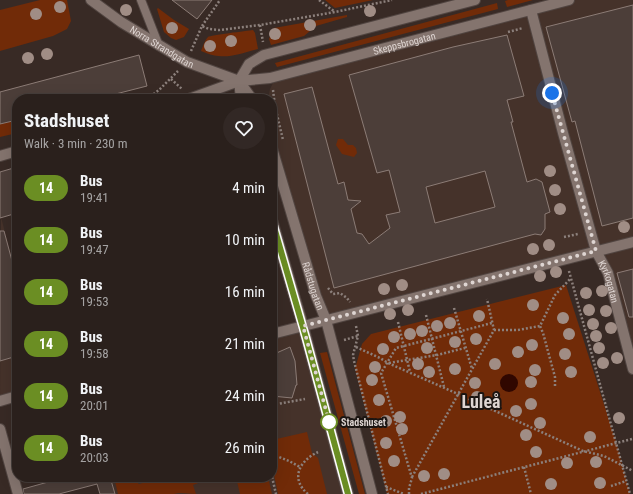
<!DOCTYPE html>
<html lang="en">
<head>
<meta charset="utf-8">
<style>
	body { margin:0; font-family:"Roboto Condensed",sans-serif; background:#322825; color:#f1f3f6; height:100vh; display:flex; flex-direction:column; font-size:15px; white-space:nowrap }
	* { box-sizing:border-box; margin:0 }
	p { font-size:13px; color:#a5a3a3 }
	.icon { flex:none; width:22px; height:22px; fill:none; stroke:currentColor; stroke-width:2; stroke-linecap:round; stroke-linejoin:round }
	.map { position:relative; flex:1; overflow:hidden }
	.side { position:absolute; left:12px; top:94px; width:265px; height:388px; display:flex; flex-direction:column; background:#2a201c; border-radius:16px; box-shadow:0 4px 16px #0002,0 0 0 1px #463e3b }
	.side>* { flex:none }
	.badge { padding:0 8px; border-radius:13px; font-size:14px; line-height:26px }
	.you { position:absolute; width:20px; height:20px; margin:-10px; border:3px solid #fff; border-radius:50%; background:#1a73e8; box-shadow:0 0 0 6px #1a73e833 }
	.map>.badge { position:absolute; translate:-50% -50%; box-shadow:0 0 0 2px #fff }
	.round { display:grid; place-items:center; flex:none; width:42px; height:42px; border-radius:21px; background:#322825 }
	.summary { display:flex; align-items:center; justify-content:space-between; height:68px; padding:0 12px }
	h1 { font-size:19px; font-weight:700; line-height:30px }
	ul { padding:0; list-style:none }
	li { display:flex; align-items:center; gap:12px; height:52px; padding:0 12px }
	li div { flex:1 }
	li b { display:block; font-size:15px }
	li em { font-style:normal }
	li .badge { min-width:44px; font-weight:700; text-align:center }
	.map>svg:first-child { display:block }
	.built { fill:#45322a }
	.green { fill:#712b08 }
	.water { fill:#300700 }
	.building { fill:#4c3e39; stroke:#8c7c76; fill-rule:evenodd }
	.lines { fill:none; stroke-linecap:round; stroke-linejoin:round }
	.lane-casing { stroke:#514541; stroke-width:10 }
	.street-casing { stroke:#514541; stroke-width:12 }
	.secondary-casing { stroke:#514541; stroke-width:12 }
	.path { stroke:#8c807c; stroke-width:2.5; stroke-dasharray:2 2; stroke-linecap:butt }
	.lane { stroke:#84746e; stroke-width:8 }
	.street { stroke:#84746e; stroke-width:10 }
	.secondary { stroke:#84746e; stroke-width:10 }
	.tree { fill:#a08d85 }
	.line-casing { stroke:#fff; stroke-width:9 }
	.line { stroke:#6b8e23; stroke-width:6 }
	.walk { stroke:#ded5d2; stroke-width:4; stroke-dasharray:0 7.2 }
	.stop-dot { fill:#fff; stroke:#6b8e23; stroke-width:2 }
	.labels { text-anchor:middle; stroke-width:4; stroke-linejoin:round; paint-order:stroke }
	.street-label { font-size:10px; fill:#ded5d2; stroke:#1b1512 }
	.stop-label { font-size:10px; font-weight:bold; fill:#ded5d2; stroke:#1b1512; text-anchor:start }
	.town-label { font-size:18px; font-weight:bold; fill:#ded5d2; stroke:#1b1512 }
</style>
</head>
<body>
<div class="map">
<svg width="633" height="494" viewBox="0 0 633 494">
	<rect width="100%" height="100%" fill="#382a25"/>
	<g class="built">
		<path d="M 568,0 L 633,0 L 633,369 L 608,273 L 595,252 L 326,320 L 305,259 L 272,132 L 272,99 L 268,99 L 270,89 L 273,83 L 276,80 Z"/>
		<path d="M 1,217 L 15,271 L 17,271 L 17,396 L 0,401 Z"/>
		<path d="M 302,327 L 348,494 L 100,494 L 96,477 L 272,477 L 272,334 Z"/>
	</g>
	<g class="green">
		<path d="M 40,0 L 67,0 L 71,21 L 67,29 L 53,36 L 0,51 L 0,10 Z"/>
		<path d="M 325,0 L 373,0 L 335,8 Z"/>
		<path d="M 508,0 L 533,0 L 507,7 L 505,1 Z"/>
		<path d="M 497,3 L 498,9 L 277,67 L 275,63 Z"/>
		<path d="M 158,8 L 174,20 L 189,29 L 184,37 L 176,40 L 171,38 L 164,32 L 157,9 Z"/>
		<path d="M 347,15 L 347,17 L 316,26 L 304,36 L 271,45 L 269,39 L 274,28 Z"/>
		<path d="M 253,30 L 255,33 L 258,49 C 235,55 224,61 201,51 C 203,46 205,40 208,37 C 210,35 247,31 253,30 Z"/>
		<path d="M 122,92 L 126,99 L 96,99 Z"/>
		<path d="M 17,120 L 17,133 L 0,137 L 0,124 Z"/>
		<path d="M 338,139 L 343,139 L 348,145 L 353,145 L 356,148 L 357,153 L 354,157 L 342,154 L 336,145 Z"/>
		<path d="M 566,285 L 616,442 L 630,494 L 387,494 L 355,369 L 362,344 L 371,334 Z"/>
		<path d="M 327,352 L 365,494 L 359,494 L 320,353 Z"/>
		<path d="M 307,432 L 312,453 L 318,458 L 327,494 L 278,494 L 272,465 L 272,440 Z"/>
		<path d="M 114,477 L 132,477 L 139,484 L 165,477 L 207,477 L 206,480 L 193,485 L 196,494 C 188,494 181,492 174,494 L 118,494 Z"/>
		<path d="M 236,477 L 268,477 L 272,494 L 240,494 Z"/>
	</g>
	<circle class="water" cx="509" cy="383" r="9"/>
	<g class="building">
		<path d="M 172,0 L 212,0 L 197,19 Z"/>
		<path d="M 633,5 L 633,218 L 602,226 L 575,121 L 572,122 L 546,27 Z"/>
		<path d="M 507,35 L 524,96 L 507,100 L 513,122 L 511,122 L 527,182 L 536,179 L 542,182 L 550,212 L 545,214 L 545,229 L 541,235 L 535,234 L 334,288 L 284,94 L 312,87 L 338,184 L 344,182 L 348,200 L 361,201 L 351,209 L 357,233 L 362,234 L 369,244 L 390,228 L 386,215 L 400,212 L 389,170 L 377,173 L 349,75 L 453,47 ZM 485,171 L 495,207 L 435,223 L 426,187 Z"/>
		<path d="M 139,55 L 147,86 L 96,99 L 17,99 L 17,120 L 0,124 L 0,92 Z"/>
		<path d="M 17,167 L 17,213 L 0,218 L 0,172 Z"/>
		<path d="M 0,231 L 4,231 L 15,272 L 17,271 L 17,356 L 0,361 Z"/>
		<path d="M 633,269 L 633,317 L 629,317 L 617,273 Z"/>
		<path d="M 290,347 L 295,361 L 297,385 L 296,385 L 292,398 L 272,396 L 272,355 Z"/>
		<path d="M 66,477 L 110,477 L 115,494 L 100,494 L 97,484 L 59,494 L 24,494 L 23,489 Z"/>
	</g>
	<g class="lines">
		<g class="lane-casing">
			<path id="lane" d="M 141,0 L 159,46"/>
		</g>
		<g class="street-casing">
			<g id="street">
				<path id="s1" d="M 91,0 L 121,22 L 187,62 L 239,81"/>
				<path id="s2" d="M 531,10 L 563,133 L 596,251 L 608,273 L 633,369"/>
				<path d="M 272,334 L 633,242"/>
				<path d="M 0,401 L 17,396"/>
				<path d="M 0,429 L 18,494"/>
			</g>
		</g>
		<g class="secondary-casing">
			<g id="secondary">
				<path d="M 239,81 L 249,64 L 264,55 L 475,0"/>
				<path d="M 239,81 L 252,99"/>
				<path d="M 239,81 L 241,99"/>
				<path id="s3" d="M 189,99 L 239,81 L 270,78 L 569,0"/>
				<path id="s4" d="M 272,148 L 316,296 L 326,320 L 372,494"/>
				<path d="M 0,156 L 17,151"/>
				<path d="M 272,220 L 303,326 L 348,494"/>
			</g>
		</g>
		<g class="path">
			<path d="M 319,0 L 335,12"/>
			<path d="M 260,25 L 263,42"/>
			<path d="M 202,26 L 220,0"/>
			<path d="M 508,32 L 523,28"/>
			<path d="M 191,51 L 202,26 L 209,29 L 219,30 L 260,25 L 335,12 L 392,0"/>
			<path d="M 171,79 L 182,89"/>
			<path d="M 273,90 L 275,106 L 283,140"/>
			<path d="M 147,99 L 159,90 L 178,71"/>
			<path d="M 564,237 L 578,234"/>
			<path d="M 569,271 L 630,494"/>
			<path d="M 328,288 L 333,294 L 340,293 L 347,298 L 350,302"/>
			<path d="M 454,308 L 472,369"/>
			<path d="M 426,315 L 444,387"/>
			<path d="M 273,321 L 276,308"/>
			<path d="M 398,322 L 410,372"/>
			<path d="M 356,326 L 358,336 L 353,355 L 354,361 L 388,494"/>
			<path d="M 494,330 L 518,330 L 540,326"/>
			<path d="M 344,340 L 358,336"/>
			<path d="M 356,347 L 380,358 L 388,363 L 458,394 L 583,451 L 604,456 L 633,471"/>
			<path d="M 389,363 L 437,355 L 465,348"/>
			<path d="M 555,386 L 555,377 L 543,333 L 540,326 L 555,295 L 571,278"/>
			<path d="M 272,405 L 305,399"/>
			<path d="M 272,454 L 289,461 L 300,467"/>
			<path d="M 524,467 L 531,494"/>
			<path d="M 272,477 L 276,494"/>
			<path d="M 412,477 L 494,330 L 487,299"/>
			<path d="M 611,486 L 626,481"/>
			<path d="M 386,487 L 404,494"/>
			<path d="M 308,494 C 290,479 299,461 318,452"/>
			<path d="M 409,494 L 409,488 L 412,478 L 381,373 L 396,348 L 492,323"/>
			<path d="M 421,494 L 632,439"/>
		</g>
		<use href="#lane" class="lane"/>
		<use href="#street" class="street"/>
		<use href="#secondary" class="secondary"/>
	</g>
	<g class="tree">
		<circle cx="60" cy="7" r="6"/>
		<circle cx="126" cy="10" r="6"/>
		<circle cx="370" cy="11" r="6"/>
		<circle cx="36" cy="14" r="6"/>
		<circle cx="310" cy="25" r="6"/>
		<circle cx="172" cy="28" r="6"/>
		<circle cx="275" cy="34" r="6"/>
		<circle cx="231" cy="41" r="6"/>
		<circle cx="210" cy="46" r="6"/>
		<circle cx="47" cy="54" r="6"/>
		<circle cx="28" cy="58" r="6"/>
		<circle cx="550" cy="171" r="6"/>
		<circle cx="555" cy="190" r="6"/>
		<circle cx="560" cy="209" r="6"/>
		<circle cx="624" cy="227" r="6"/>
		<circle cx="549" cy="245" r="6"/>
		<circle cx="533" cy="249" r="6"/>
		<circle cx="556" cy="272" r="6"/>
		<circle cx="540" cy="276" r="6"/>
		<circle cx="402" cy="285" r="6"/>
		<circle cx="384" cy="289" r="6"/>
		<circle cx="602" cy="291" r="6"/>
		<circle cx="586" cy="293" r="6"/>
		<circle cx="533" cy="305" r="6"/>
		<circle cx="408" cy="310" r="6"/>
		<circle cx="589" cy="310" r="6"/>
		<circle cx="606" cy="311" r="6"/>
		<circle cx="390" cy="314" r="6"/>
		<circle cx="479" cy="316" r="6"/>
		<circle cx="563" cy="318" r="6"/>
		<circle cx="450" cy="323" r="6"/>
		<circle cx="593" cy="324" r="6"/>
		<circle cx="437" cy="326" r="6"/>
		<circle cx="611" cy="328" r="6"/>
		<circle cx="422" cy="331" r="6"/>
		<circle cx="410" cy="334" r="6"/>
		<circle cx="569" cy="334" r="6"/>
		<circle cx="596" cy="336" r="6"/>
		<circle cx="394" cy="337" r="6"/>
		<circle cx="476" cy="339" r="6"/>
		<circle cx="455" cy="342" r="6"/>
		<circle cx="532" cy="345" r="6"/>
		<circle cx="427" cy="348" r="6"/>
		<circle cx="599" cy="348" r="6"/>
		<circle cx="383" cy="349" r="6"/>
		<circle cx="518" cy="352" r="6"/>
		<circle cx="565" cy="354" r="6"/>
		<circle cx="617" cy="358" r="6"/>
		<circle cx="603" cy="363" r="6"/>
		<circle cx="418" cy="364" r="6"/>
		<circle cx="495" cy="364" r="6"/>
		<circle cx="375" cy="367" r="6"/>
		<circle cx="455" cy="369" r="6"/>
		<circle cx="535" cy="370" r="6"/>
		<circle cx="429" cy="372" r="6"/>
		<circle cx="571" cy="372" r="6"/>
		<circle cx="372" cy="380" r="6"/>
		<circle cx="531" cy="382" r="6"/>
		<circle cx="475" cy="383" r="6"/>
		<circle cx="477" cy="397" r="6"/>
		<circle cx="379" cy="400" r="6"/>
		<circle cx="531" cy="404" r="6"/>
		<circle cx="516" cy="411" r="6"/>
		<circle cx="400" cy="417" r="6"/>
		<circle cx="619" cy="418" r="6"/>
		<circle cx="386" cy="421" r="6"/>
		<circle cx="540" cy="423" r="6"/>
		<circle cx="402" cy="429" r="6"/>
		<circle cx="526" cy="435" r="6"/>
		<circle cx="590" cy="437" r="6"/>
		<circle cx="386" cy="443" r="6"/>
		<circle cx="536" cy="452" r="6"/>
		<circle cx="394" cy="461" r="6"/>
		<circle cx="596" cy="462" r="6"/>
		<circle cx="567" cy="463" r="6"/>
		<circle cx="444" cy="474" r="6"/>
		<circle cx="424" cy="476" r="6"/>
		<circle cx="600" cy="483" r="6"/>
		<circle cx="551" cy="484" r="6"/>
	</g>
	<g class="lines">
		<g class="line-casing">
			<path id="line" d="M 272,220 L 306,338 L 348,494"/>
		</g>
		<use href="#line" class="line"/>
		<path class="walk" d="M 329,422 L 330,425 L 303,326 L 596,251 L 552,93"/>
	</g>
	<circle class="stop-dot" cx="329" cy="422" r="8"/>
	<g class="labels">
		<g class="street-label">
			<text dy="4" stroke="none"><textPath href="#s3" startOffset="223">Skeppsbrogatan</textPath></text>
			<text dy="4" stroke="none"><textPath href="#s1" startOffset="85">Norra Strandgatan</textPath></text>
			<text dy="4" stroke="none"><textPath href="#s2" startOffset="283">Kyrkogatan</textPath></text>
			<text dy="4" stroke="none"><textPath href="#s4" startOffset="144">Rådstugatan</textPath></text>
		</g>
		<g class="stop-label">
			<text x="341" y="426">Stadshuset</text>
		</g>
		<g class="town-label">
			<text x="481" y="408">Luleå</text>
		</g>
	</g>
</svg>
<div class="you" style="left:552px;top:93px"></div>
<section class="side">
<div class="summary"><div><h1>Stadshuset</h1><p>Walk · 3 min · 230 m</p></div><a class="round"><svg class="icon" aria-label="heart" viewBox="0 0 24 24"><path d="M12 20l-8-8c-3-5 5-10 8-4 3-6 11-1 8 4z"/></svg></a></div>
<ul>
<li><span class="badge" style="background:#6b8e23;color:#fff">14</span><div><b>Bus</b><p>19:41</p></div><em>4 min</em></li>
<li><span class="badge" style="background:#6b8e23;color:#fff">14</span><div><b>Bus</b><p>19:47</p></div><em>10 min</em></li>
<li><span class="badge" style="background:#6b8e23;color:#fff">14</span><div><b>Bus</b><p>19:53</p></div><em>16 min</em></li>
<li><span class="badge" style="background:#6b8e23;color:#fff">14</span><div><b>Bus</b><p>19:58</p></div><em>21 min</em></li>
<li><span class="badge" style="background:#6b8e23;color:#fff">14</span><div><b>Bus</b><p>20:01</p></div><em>24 min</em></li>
<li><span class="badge" style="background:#6b8e23;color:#fff">14</span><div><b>Bus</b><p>20:03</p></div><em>26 min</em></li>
</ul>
</section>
</div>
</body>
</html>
